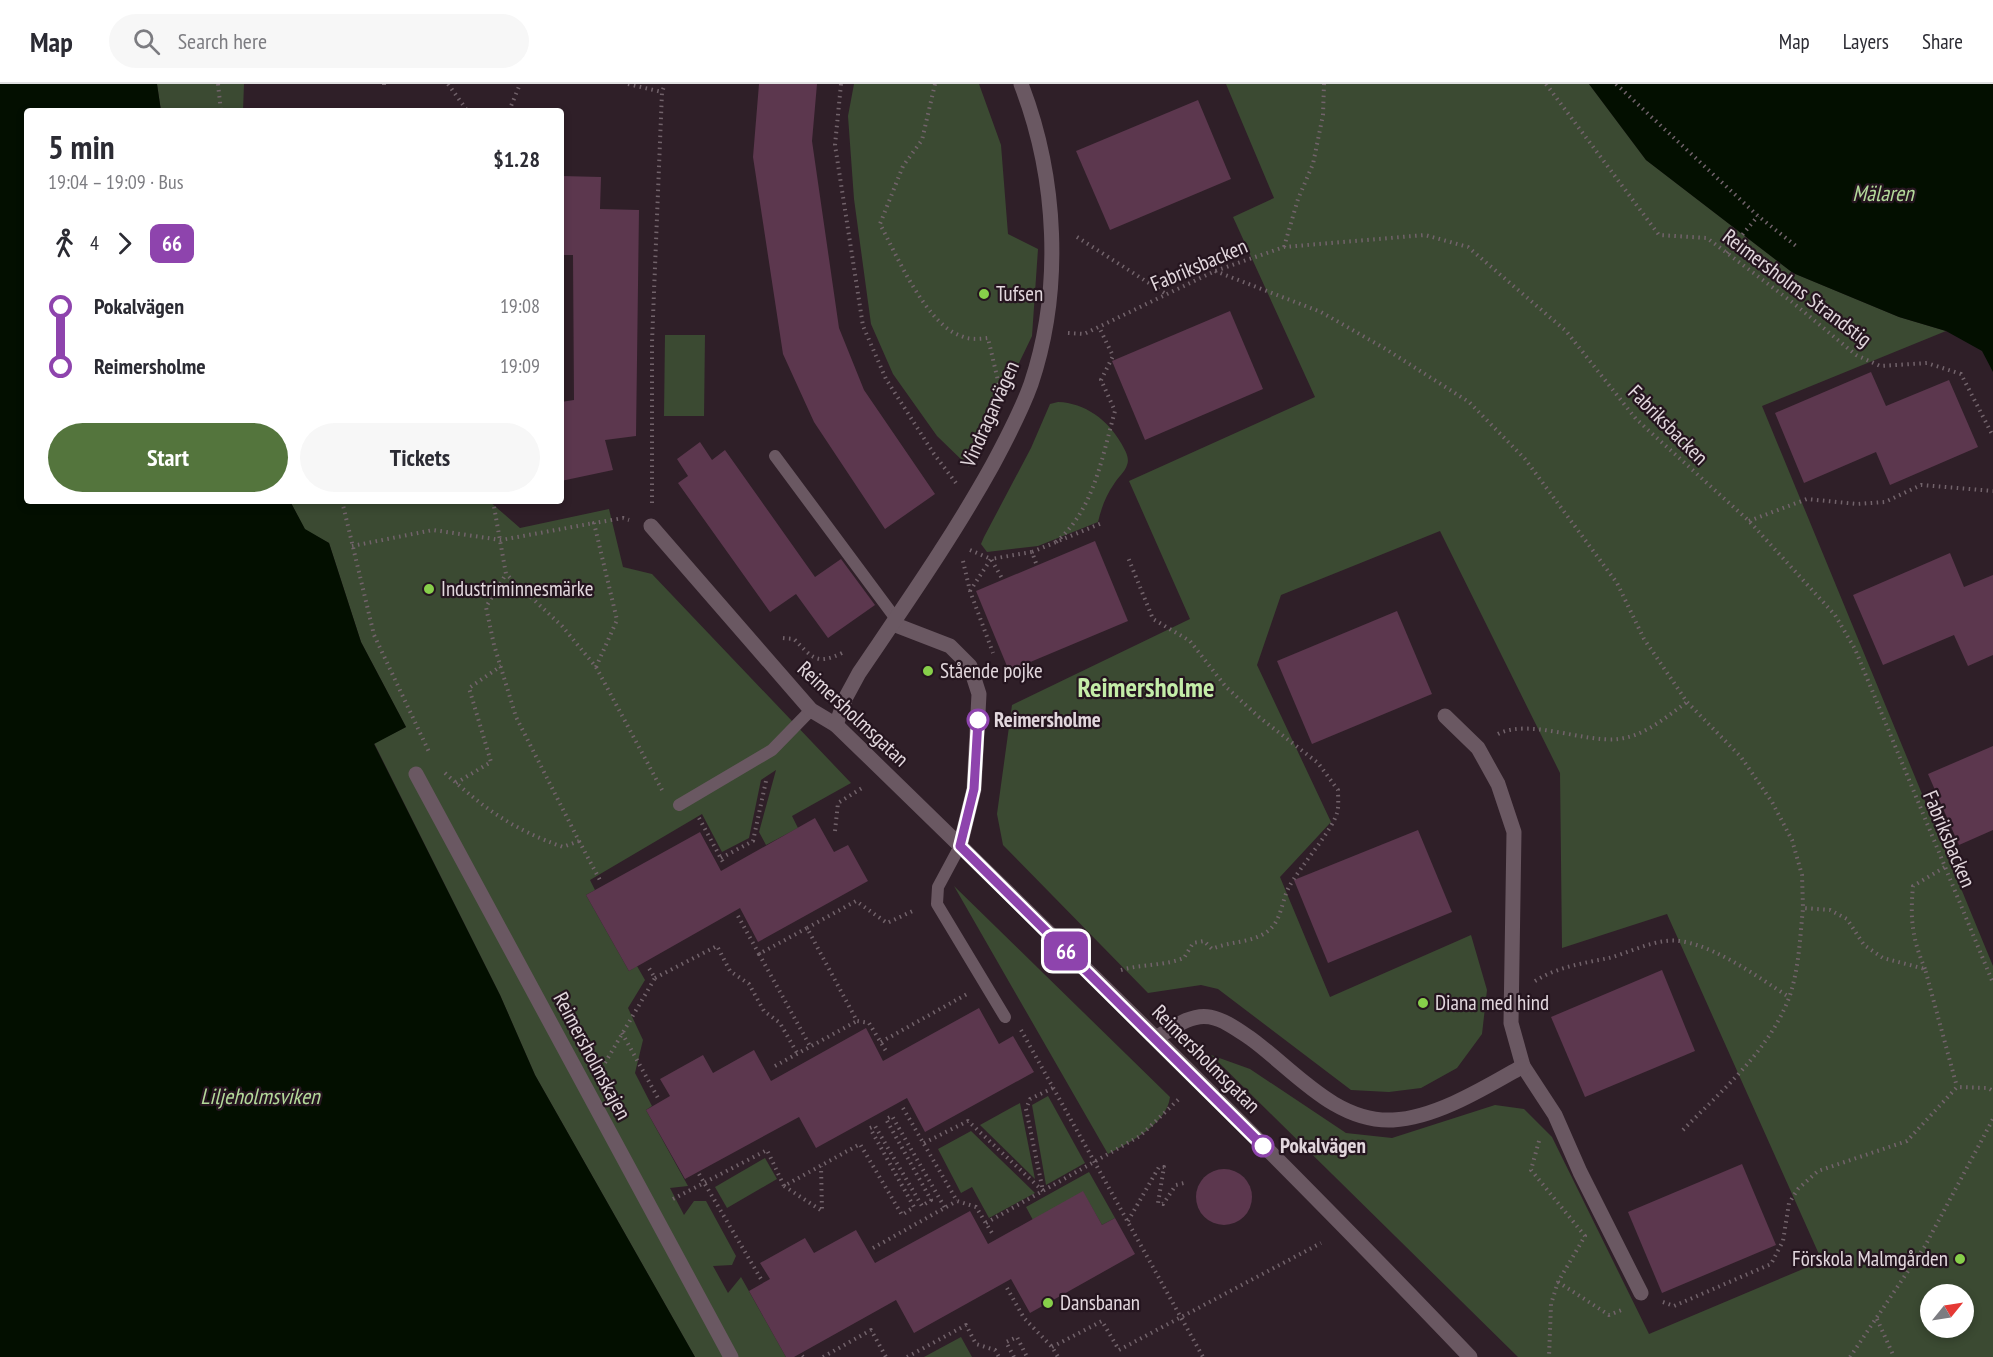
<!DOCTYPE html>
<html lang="en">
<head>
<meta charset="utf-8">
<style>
	body { margin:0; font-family:"PT Sans Narrow",sans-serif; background:#f7f7f7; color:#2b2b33; height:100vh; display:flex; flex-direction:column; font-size:22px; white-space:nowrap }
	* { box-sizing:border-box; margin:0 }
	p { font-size:20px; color:#7c7c81 }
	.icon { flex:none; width:33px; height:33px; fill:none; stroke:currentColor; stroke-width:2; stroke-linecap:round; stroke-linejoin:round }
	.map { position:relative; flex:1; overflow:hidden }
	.sheet { position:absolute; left:24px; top:24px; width:540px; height:396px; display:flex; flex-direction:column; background:#fff; border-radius:6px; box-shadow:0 3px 9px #0003 }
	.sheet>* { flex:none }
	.badge { padding:0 12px; border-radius:9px; font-size:21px; line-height:39px }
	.needle { width:39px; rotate:60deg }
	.buttons { position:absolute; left:1920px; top:1200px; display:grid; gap:12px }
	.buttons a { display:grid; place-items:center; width:54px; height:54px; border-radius:50%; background:#fff; box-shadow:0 3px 9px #0003; font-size:30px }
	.map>.badge { position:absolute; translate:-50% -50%; box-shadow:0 0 0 3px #fff }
	.legs { display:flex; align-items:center; gap:9px; height:66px; padding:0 24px; font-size:20px }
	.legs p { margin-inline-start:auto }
	.head { display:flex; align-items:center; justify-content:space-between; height:102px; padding:0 24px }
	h1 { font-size:33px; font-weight:600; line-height:45px }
	.button { display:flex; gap:12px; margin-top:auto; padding:12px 24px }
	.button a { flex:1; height:69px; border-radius:36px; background:#54753d; color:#fff; font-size:24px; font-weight:600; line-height:69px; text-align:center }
	.button a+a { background:#f7f7f7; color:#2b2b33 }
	ul { padding:0 24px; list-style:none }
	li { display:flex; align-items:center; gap:21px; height:60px; font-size:22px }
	li i { display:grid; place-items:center; width:9px; height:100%; margin:0 8px; background:currentColor }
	li i::after { content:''; width:15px; height:15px; margin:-8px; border:4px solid; border-radius:50%; background:#fff }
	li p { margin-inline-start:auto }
	li:first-child i { background:linear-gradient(#0000 50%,currentColor 0) }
	li:last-child i { background:linear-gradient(currentColor 50%,#0000 0) }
	header { display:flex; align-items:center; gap:36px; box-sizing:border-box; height:84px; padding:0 30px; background:#fff; border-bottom:2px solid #e1e1e2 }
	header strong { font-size:28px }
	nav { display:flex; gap:33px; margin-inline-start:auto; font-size:21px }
	.search { width:420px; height:54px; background:#f7f7f7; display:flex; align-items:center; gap:15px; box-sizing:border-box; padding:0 21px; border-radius:33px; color:#7c7c81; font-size:22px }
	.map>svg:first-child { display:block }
	.green { fill:#3b4a32; fill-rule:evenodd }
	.water { fill:#030f00 }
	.building { fill:#5c374e }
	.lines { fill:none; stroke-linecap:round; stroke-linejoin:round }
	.path { stroke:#72636b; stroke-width:4; stroke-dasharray:1.5 4.5; stroke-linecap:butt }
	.service { stroke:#6a5862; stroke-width:12 }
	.pedestrian { stroke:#6a5862; stroke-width:15 }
	.minor { stroke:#6a5862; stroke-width:15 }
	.line-1-casing { stroke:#fff; stroke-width:14 }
	.line-1 { stroke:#8e44ad; stroke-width:9 }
	.poi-dot { fill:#87cf4a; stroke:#25151f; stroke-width:2 }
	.stop-1-dot { fill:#fff; stroke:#8e44ad; stroke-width:3 }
	.labels { text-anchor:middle; stroke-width:4.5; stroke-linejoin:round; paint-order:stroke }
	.street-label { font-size:21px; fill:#e2d7dd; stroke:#25151f }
	.poi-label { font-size:21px; fill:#e2d7dd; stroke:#25151f; text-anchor:start }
	.stop-label { font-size:21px; font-weight:bold; fill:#e2d7dd; stroke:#25151f; text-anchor:start }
	.water-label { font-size:22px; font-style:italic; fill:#b3d99a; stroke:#25151f }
	.district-label { font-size:27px; font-weight:bold; fill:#c4eda8; stroke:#25151f }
</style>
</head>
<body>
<header>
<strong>Map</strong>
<div class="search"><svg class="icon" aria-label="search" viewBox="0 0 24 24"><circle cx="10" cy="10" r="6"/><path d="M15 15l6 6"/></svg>Search here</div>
<nav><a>Map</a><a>Layers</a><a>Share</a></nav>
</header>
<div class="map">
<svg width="1993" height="1273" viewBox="0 0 1993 1273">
	<rect width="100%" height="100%" fill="#2f1f28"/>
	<g class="green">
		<path d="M 157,0 L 244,0 L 243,27 L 161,27 Z"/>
		<path d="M 854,0 L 979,0 L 1001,61 L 1008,150 L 1038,165 L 1032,252 L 969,383 L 937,352 L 893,290 L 871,240 L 854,115 L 848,32 Z"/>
		<path d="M 1226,0 L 1589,0 L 1646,76 L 1793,189 L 1899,233 L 1946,247 L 1762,322 L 1993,882 L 1993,1273 L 1518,1273 L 1211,971 L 1250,985 L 1346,1049 L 1392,1054 L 1495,1021 L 1524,1025 L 1552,1053 L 1649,1250 L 1822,1177 L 1667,830 L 1562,864 L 1560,689 L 1440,447 L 1281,511 L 1257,581 L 1331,738 L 1280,793 L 1330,913 L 1471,851 L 1487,906 L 1482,950 L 1457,984 L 1421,1004 L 1389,1008 L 1351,1006 L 1218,905 L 1201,901 L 1148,909 L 1003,761 L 997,730 L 1012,621 L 1190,535 L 1129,397 L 1315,313 L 1233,133 L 1274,114 ZM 1930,1210 L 1964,1210 L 1964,1244 L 1930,1244 Z"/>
		<path d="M 665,251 L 705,251 L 704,332 L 664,332 Z"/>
		<path d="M 1058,318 C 1085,319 1108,336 1121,359 C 1125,366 1130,374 1127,381 C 1125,388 1118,393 1114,400 C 1106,411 1101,425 1098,438 L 1038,462 L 987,468 L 981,460 L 984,453 L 1031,364 L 1050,320 Z"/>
		<path d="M 290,417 L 489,417 L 520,444 L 609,425 L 623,483 L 652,490 L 851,699 L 792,732 L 798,744 L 766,761 L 759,748 L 776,686 L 761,696 L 749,754 L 722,768 L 702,730 L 590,796 L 595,806 L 586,811 L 629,887 L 637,882 L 645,896 L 628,924 L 643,956 L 635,989 L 652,1022 L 646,1026 L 688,1102 L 670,1104 L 684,1131 L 694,1117 L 706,1117 L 736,1172 L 732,1181 L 713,1182 L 728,1209 L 741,1193 L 786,1273 L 695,1273 L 535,991 L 500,911 L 374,659 L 406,643 L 361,558 L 329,459 L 305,446 Z"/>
		<path d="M 954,802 L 1170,1013 C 1167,1040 1130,1058 1108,1070 Z"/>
		<path d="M 1048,1012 L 1085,1079 L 1046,1101 L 1032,1021 Z"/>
		<path d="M 1020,1019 L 1035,1095 L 980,1041 Z"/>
		<path d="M 971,1047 L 1035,1109 L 989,1134 L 972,1103 L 961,1109 L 938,1065 Z"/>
		<path d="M 765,1074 L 777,1095 L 727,1124 L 715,1103 Z"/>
		<path d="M 1089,1088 L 1115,1134 L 1102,1141 L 1083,1108 L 1033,1136 L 1026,1123 Z"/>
		<path d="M 961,1253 L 972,1273 L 924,1273 Z"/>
	</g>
	<g class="water">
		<path d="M 0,0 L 157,0 L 161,27 L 27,27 L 27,417 L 290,417 L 305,445 L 329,459 L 361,558 L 406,643 L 374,660 L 500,911 L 535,991 L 695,1273 L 0,1273 Z"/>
		<path d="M 1589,0 L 1993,0 L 1993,288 L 1982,267 L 1946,247 L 1899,233 L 1793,189 L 1646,76 Z"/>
	</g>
	<g class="building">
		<path d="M 759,0 L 817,0 L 812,57 L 839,244 L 864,306 L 935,410 L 885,445 L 814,338 L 783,270 L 753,73 Z"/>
		<path d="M 1198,16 L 1231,95 L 1110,146 L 1076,67 Z"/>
		<path d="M 561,92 L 601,93 L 600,125 L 639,126 L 636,352 L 605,356 L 613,386 L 561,397 L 561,318 L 574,316 L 573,171 L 561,171 Z"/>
		<path d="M 1230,227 L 1263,305 L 1145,356 L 1112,277 Z"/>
		<path d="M 1871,288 L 1886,322 L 1949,296 L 1978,363 L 1890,401 L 1876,368 L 1804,399 L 1775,329 Z"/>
		<path d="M 700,358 L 712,376 L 725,366 L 815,493 L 841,475 L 875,521 L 828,554 L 796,510 L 770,528 L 678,399 L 688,392 L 677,375 Z"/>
		<path d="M 1095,457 L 1128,537 L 1009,587 L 976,507 Z"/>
		<path d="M 1950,469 L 1964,503 L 1993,491 L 1993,571 L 1968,582 L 1954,551 L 1883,581 L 1853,511 Z"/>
		<path d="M 1397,527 L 1432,610 L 1312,660 L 1277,577 Z"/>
		<path d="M 1993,662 L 1993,746 L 1959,761 L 1928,690 Z"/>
		<path d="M 815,734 L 834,768 L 848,761 L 868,797 L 758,858 L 740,824 L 629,887 L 586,811 L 700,748 L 721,787 Z"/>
		<path d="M 1418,746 L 1452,828 L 1328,879 L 1294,796 Z"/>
		<path d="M 1662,886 L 1695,967 L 1585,1013 L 1551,933 Z"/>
		<path d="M 979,924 L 999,960 L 1013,952 L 1034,988 L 925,1048 L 907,1014 L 816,1064 L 799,1033 L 685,1095 L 646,1026 L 670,1012 L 660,995 L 703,971 L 713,989 L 754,966 L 771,997 L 866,944 L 883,977 Z"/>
		<path d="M 1742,1080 L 1776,1161 L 1662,1209 L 1628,1128 Z"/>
		<circle cx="1224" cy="1113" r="28"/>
		<path d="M 1083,1107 L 1102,1141 L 1115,1134 L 1135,1170 L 1030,1229 L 1011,1195 L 914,1249 L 896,1216 L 794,1273 L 786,1273 L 749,1207 L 770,1195 L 760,1179 L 805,1154 L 814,1169 L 856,1146 L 875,1179 L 970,1127 L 988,1160 Z"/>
	</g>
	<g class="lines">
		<g class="path">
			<path d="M 218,0 L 221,27"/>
			<path d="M 448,0 L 466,25 L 477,27"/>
			<path d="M 628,0 L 662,8"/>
			<path d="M 841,0 L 835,61 L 863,242 L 886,295 L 934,370 L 956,399"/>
			<path d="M 935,0 L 922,56 L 903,82 L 880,140 C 897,172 926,240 961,252 C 970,256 979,255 988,254 L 999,301 L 1003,307"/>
			<path d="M 1546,0 L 1659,151 L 1707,154 L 1792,218 L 1856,271 L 1880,282 L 1927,279 L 1961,290 L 1993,352"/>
			<path d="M 1616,0 L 1758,132 L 1796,162"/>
			<path d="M 384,1 L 384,0"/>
			<path d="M 509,27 L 520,0"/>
			<path d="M 1077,153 L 1166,210"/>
			<path d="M 1284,163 L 1298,115 L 1313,80 L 1323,31 L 1324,0"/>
			<path d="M 1727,169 L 1758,132"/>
			<path d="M 1215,187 L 1321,228 L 1384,264 L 1469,318 L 1525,375 L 1617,499 L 1644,555 L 1687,618 L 1741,673 L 1772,718 L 1792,756 L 1802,791 L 1803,824 L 1830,826 L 1847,835 L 1864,861 L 1883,874 L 1925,885 L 1957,1003"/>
			<path d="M 1068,249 L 1084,250 L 1215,187 L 1284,163 L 1425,151 L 1468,163 L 1566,247 L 1636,335 L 1749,437 L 1835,531 L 1855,565 L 1993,899"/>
			<path d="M 342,417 L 374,551 L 430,670"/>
			<path d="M 493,417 L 506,490 L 562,542 L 596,583 L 662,706"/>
			<path d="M 652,419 L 652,258 L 662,8 L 665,0"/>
			<path d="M 1749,437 L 1807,415 L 1857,420 L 1885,418 L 1921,401 L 1993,407"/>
			<path d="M 1056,458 C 1094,426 1102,373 1115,327 L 1101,296 L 1113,272 L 1099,243"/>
			<path d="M 352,462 L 433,446 L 501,456 L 594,439"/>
			<path d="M 970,466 L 991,475 L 1003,496"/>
			<path d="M 1032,468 L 1102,439"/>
			<path d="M 963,477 L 970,507 L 993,569"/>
			<path d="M 970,507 L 991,475 L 1032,468 L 1037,482"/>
			<path d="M 783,554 L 794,555 C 812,573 816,582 842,569"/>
			<path d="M 596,583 L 617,536 L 594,439 L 623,434 L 629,436"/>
			<path d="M 1498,650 C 1529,634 1585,659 1618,655 C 1645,652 1666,633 1687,618"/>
			<path d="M 445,689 C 485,725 512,745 563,763 L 579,757 L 516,633 L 494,561 L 486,523 L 506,490"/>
			<path d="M 456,699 L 491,678 L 469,604 L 501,582"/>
			<path d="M 699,734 L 724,780"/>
			<path d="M 835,747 L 838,719 L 862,704"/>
			<path d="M 579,757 L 601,798"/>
			<path d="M 721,774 L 753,757 L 766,697"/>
			<path d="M 738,832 L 759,870 L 807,844 L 857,937 L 869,939 L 886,967"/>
			<path d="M 807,844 L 856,817 L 887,839 L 915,826"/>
			<path d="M 759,870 L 810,962"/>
			<path d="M 1925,885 C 1912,854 1910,835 1913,802 L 1945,783"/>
			<path d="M 1121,886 C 1142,880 1164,882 1184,874 L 1193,859 L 1204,857 L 1212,865 C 1230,857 1253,859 1268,847 C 1282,836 1281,818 1289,803 C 1299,784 1332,747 1337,729 C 1339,723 1338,714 1338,706 L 1318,679 L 1259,633 L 1226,603 L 1190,557 L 1153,535 L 1127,471"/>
			<path d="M 655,894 L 717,862 L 730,887 L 749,900 L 764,927 L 780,939 L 797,969"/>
			<path d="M 1535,897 C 1557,883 1584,879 1609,874 C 1627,869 1647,859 1666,857 C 1703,852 1759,894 1789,913"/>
			<path d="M 1021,946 L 1203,1273"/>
			<path d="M 622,949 L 658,1014"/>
			<path d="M 881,958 L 967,910"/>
			<path d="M 775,982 L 857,937"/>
			<path d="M 602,984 L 655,894 L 647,881"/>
			<path d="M 903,1024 L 957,1117 L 976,1123 L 992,1149"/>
			<path d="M 1683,1046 C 1722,1006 1768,968 1789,914 C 1799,886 1800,853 1803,824"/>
			<path d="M 1539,1057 L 1531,1086 L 1585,1152 L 1558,1198 L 1551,1220 L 1549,1273"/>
			<path d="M 924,1059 L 968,1037 L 1043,1107 L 1026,1025 L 1030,1015 L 1053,1004"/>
			<path d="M 699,1090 L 761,1195"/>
			<path d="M 784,1102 L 822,1127 L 821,1082"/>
			<path d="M 673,1115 L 767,1066 L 784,1102 L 860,1060 L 902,1131 L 914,1123 L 870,1044 L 875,1042 L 922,1122 L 931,1116 L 886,1035 L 892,1032 L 945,1124"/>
			<path d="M 1128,1137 L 1159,1083 L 1164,1083 L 1158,1119 L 1163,1120 L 1176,1101 L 1184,1099"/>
			<path d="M 986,1139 L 1140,1052 L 1180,1014"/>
			<path d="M 873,1164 L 957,1117"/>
			<path d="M 1558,1198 L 1609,1231 L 1624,1225"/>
			<path d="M 1007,1204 L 1024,1234 L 1052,1263 L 1058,1273"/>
			<path d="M 1663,1218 L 1674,1222 L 1771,1180 L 1783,1157 L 1789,1119 L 1798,1105 L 1818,1087 L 1907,1057 L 1957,1003 L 1988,1004 L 1993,1007"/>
			<path d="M 1877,1235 L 1894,1273"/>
			<path d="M 1052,1263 L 1102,1237 L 1119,1266 L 1321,1159"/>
			<path d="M 802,1272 L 803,1273"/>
			<path d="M 823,1273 L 871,1246 L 886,1273"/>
			<path d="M 907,1273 L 966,1241 L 976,1260 L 995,1266 L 999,1273"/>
			<path d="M 1014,1273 L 1006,1258 L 1017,1253 L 1027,1273"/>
			<path d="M 1850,1273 L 1925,1162 L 1993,1035"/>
		</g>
		<g class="service">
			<path d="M 775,372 L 896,535"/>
			<path d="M 679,721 L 772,666 L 811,626"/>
			<path d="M 960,762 L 938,803 L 937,820 L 1005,933"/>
		</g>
		<path class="pedestrian" d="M 416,690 L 731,1273"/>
		<g class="minor">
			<path d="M 651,442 L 811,626 L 836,641 C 1050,849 1264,1057 1470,1273"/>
			<path d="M 893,540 L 950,562 L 970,582 L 979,610 L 974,705 L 960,762"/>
			<path d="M 1445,632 L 1478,664 L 1498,700 L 1514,748 L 1511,939 L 1523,982 L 1555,1031 L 1580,1088 L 1641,1209"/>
			<path d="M 836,641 L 846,613 L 859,589 C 905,521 952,454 992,382 C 1006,356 1021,328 1031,300 C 1063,205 1057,93 1021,0"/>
			<path d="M 1156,954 C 1171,945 1191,929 1210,933 C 1225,936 1238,946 1250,954 C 1293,985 1335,1039 1393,1036 C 1436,1034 1486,1003 1523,982"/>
		</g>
	</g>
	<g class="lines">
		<g class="line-1-casing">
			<path id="line-1" d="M 978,636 L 974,705 L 960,762 L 1263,1062"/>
		</g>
		<use href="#line-1" class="line-1"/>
	</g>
	<g class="poi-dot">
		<circle cx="984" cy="210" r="6"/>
		<circle cx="429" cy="505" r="6"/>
		<circle cx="928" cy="587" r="6"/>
		<circle cx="1423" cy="919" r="6"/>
		<circle cx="1960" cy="1175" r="6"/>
		<circle cx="1048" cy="1219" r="6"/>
	</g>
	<g class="stop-1-dot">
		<circle cx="978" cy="636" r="10"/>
		<circle cx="1263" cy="1062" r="10"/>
	</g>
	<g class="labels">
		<g class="street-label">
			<text transform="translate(1199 181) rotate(-23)" y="7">Fabriksbacken</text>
			<text transform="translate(1797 204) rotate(37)" y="7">Reimersholms Strandstig</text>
			<text transform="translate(990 330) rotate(-66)" y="7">Vindragarvägen</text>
			<text transform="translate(1668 341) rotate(45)" y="7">Fabriksbacken</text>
			<text transform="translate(853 630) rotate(43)" y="7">Reimersholmsgatan</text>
			<text transform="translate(1949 755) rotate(67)" y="7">Fabriksbacken</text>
			<text transform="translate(592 972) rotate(62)" y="7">Reimersholmskajen</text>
			<text transform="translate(1206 975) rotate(45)" y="7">Reimersholmsgatan</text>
		</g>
		<g class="poi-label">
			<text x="996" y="217">Tufsen</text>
			<text x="441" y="512">Industriminnesmärke</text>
			<text x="940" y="594">Stående pojke</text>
			<text x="1435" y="926">Diana med hind</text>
			<text x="1948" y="1182" text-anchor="end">Förskola Malmgården</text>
			<text x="1060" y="1226">Dansbanan</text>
		</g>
		<g class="stop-label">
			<text x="994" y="643">Reimersholme</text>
			<text x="1280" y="1069">Pokalvägen</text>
		</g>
		<g class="water-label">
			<text x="1883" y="117">Mälaren</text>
			<text x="260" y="1020">Liljeholmsviken</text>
		</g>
		<g class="district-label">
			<text x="1146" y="613">Reimersholme</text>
		</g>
	</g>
</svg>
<div class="buttons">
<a><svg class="needle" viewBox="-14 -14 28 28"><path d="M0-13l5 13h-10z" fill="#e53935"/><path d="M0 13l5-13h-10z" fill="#7c7c81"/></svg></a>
</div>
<b class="badge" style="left:1066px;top:867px;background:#8e44ad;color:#fff">66</b>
<section class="sheet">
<div class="head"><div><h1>5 min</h1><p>19:04 – 19:09 · Bus</p></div><b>$1.28</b></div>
<div class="legs"><svg class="icon" aria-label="walk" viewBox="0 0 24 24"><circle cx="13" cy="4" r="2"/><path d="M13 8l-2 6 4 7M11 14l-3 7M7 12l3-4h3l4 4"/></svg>4<svg class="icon" aria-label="forward" viewBox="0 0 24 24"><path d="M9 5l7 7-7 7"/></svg><b class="badge" style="background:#8e44ad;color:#fff">66</b></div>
<ul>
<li><i style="color:#8e44ad"></i><b>Pokalvägen</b><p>19:08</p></li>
<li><i style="color:#8e44ad"></i><b>Reimersholme</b><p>19:09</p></li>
</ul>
<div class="button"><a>Start</a><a>Tickets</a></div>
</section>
</div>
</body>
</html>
